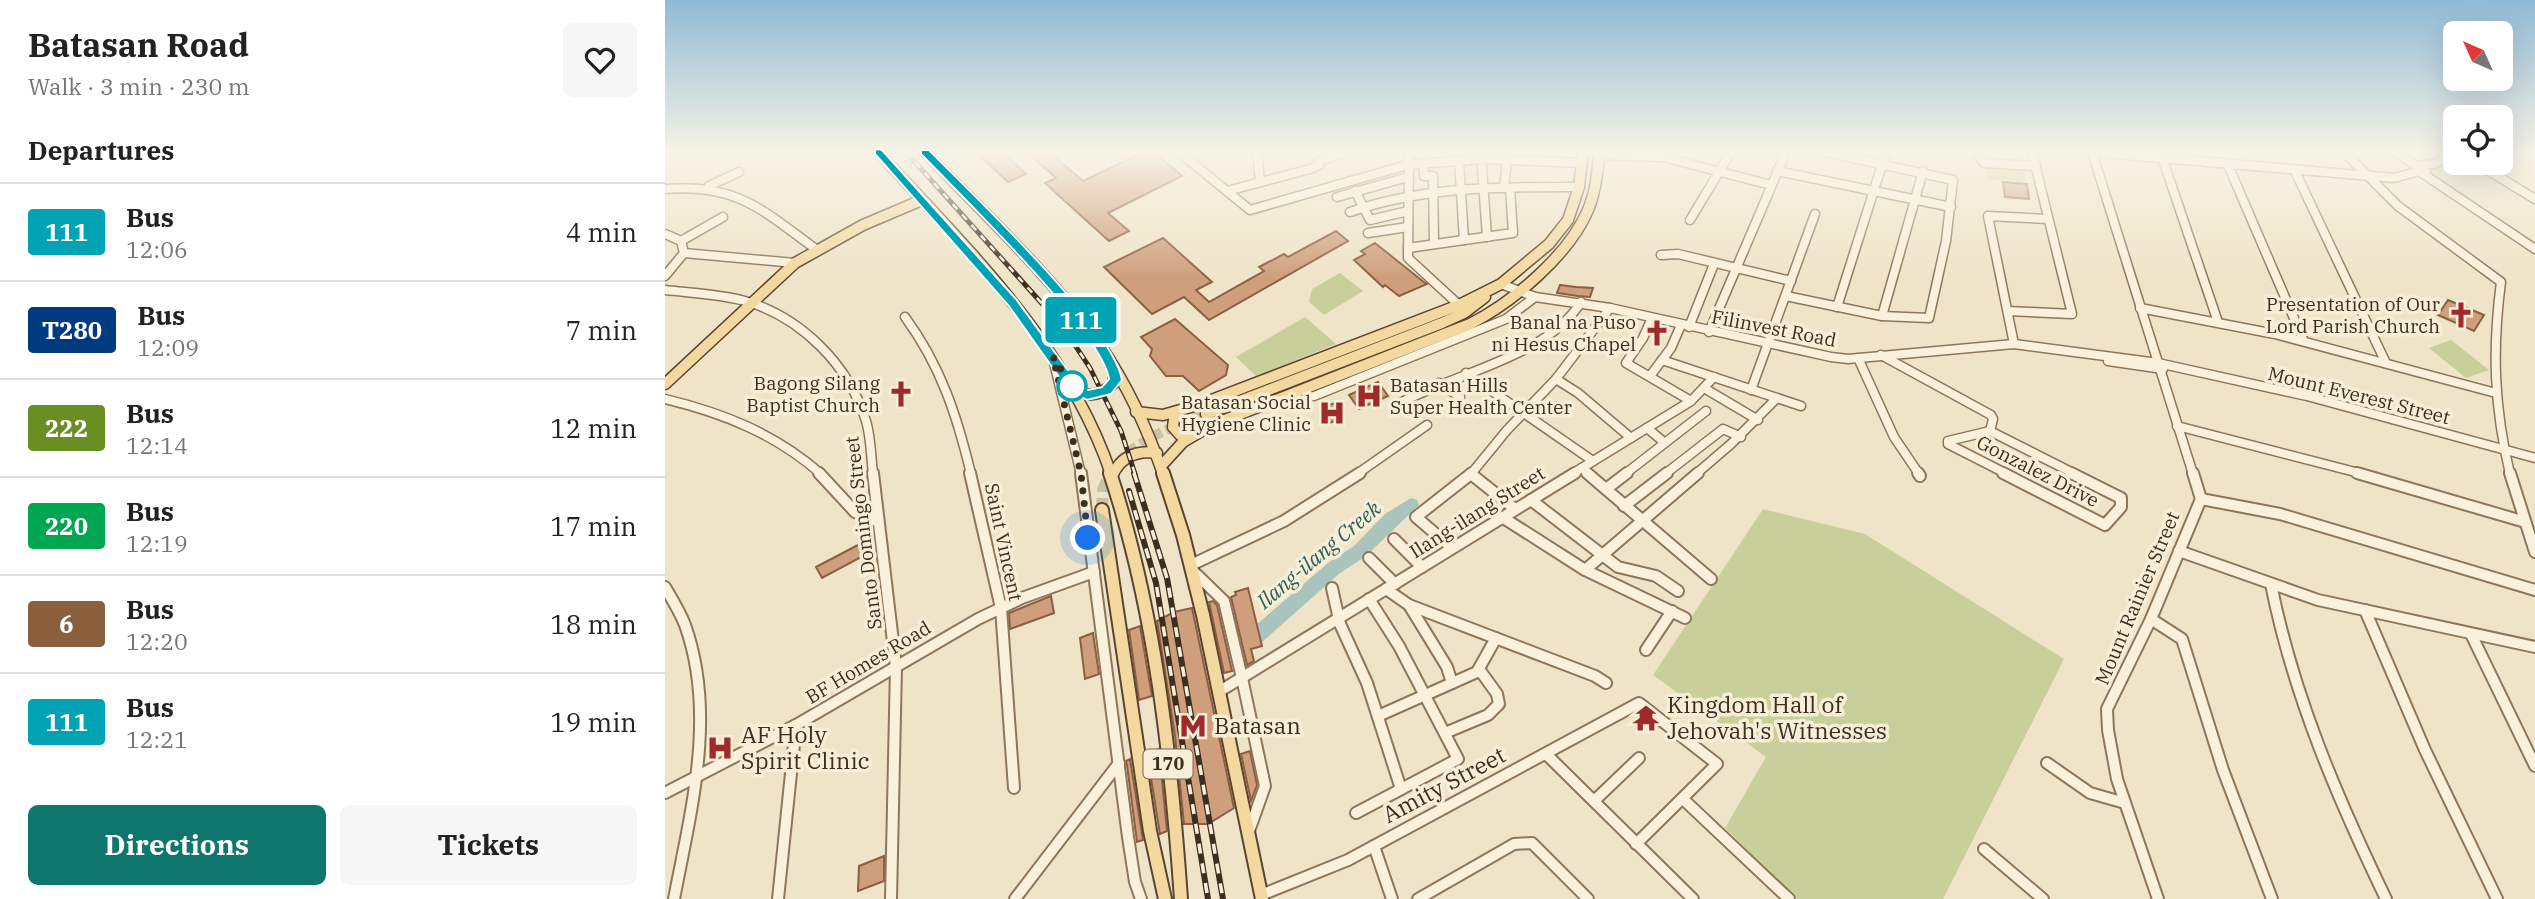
<!DOCTYPE html>
<html lang="en">
<head>
<meta charset="utf-8">
<style>
	body { margin:0; font-family:"IBM Plex Serif",serif; background:#f6f6f6; color:#222; height:100vh; display:flex; flex-direction:column; font-size:26px; white-space:nowrap }
	* { box-sizing:border-box; margin:0 }
	p { font-size:23px; color:#767676 }
	.icon { flex:none; width:38px; height:38px; fill:none; stroke:currentColor; stroke-width:2; stroke-linecap:round; stroke-linejoin:round }
	.map { position:relative; flex:1; overflow:hidden }
	.panel { display:flex; flex-direction:column; background:#fff; width:665px }
	.panel>* { flex:none }
	.badge { padding:0 14px; border-radius:5px; font-size:24px; line-height:46px }
	.needle { width:46px; rotate:315deg }
	.fabs { position:absolute; left:1778px; top:21px; display:grid; gap:14px }
	.fabs a { display:grid; place-items:center; width:70px; height:70px; border-radius:10px; background:#fff; box-shadow:0 7px 28px #0002; font-size:35px }
	.you { position:absolute; width:35px; height:35px; margin:-18px; border:5px solid #fff; border-radius:50%; background:#1a73e8; box-shadow:0 0 0 10px #1a73e833 }
	.map>.badge { position:absolute; translate:-50% -50%; box-shadow:0 0 0 4px #fff }
	h2 { padding:0 28px; font-size:26px; line-height:63px }
	.round { display:grid; place-items:center; flex:none; width:74px; height:74px; border-radius:10px; background:#f6f6f6 }
	.head { display:flex; align-items:center; justify-content:space-between; height:119px; padding:0 28px }
	h1 { font-size:33px; font-weight:800; line-height:52px }
	.button { display:flex; gap:14px; margin-top:auto; padding:14px 28px }
	.button a { flex:1; height:80px; border-radius:10px; background:#0f766e; color:#fff; font-size:28px; font-weight:800; line-height:80px; text-align:center }
	.button a+a { background:#f6f6f6; color:#222 }
	ul { padding:0; list-style:none }
	li { display:flex; align-items:center; gap:21px; height:98px; padding:0 28px; border-top:2px solid #e0e0e0 }
	li div { flex:1 }
	li b { display:block; font-size:26px }
	li em { font-style:normal }
	li .badge { min-width:77px; font-weight:700; text-align:center }
	main { display:flex; flex:1; min-height:0 }
	.map>svg:first-child { display:block }
	.green { fill:#c9cf9b }
	.lines { fill:none; stroke-linecap:round; stroke-linejoin:round }
	.river { fill:#a9c4bc; fill-rule:evenodd }
	.building { fill:#cf9f7d; stroke:#8d5f41; stroke-width:2 }
	.major-tunnel-far1 { stroke:#ccc0a6; stroke-width:10; stroke-dasharray:10 4.5; stroke-linecap:butt }
	.major-tunnel { stroke:#ccc0a6; stroke-width:12; stroke-dasharray:12 6; stroke-linecap:butt }
	.minor-far1-casing { stroke:#8d765c; stroke-width:11 }
	.minor-casing { stroke:#8d765c; stroke-width:14 }
	.major-far1-casing { stroke:#5b4430; stroke-width:13 }
	.major-casing { stroke:#5b4430; stroke-width:16 }
	.minor-far1 { stroke:#faf1dc; stroke-width:8 }
	.minor { stroke:#faf1dc; stroke-width:10 }
	.major-far1 { stroke:#f3d9a0; stroke-width:10 }
	.major { stroke:#f3d9a0; stroke-width:12 }
	.rail-far1-casing { stroke:#3d2e20; stroke-width:5 }
	.rail-casing { stroke:#3d2e20; stroke-width:6 }
	.rail-far1 { stroke:#f7eed8; stroke-width:2.5; stroke-dasharray:7; stroke-linecap:butt }
	.rail { stroke:#f7eed8; stroke-width:3.5; stroke-dasharray:10; stroke-linecap:butt }
	.line { fill:#00a3b4; stroke:#fff; stroke-width:2 }
	.walk { stroke:#3d2e20; stroke-width:7; stroke-dasharray:0 12.6 }
	.stop-dot { fill:#fff; stroke:#00a3b4; stroke-width:3.5 }
	.labels { text-anchor:middle; stroke-width:7; stroke-linejoin:round; paint-order:stroke }
	.shield { fill:#f7eed8; stroke:#756857; stroke-width:2 }
	.shield-label { font-size:18px; font-weight:bold; fill:#3d2e20 }
	.poi-label { font-size:19px; fill:#3d2e20; stroke:#f7eed8; text-anchor:end }
	.street-label { font-size:19px; fill:#3d2e20; stroke:#f7eed8 }
	.water-label { font-size:21px; font-style:italic; fill:#2f5d5a; stroke:#f7eed8 }
	.near-poi-label { font-size:23px; fill:#3d2e20; stroke:#f7eed8; text-anchor:start }
	.near-street-label { font-size:23px; fill:#3d2e20; stroke:#f7eed8 }
</style>
</head>
<body>
<main>
<section class="panel">
<div class="head"><div><h1>Batasan Road</h1><p>Walk · 3 min · 230 m</p></div><a class="round"><svg class="icon" aria-label="heart" viewBox="0 0 24 24"><path d="M12 20l-8-8c-3-5 5-10 8-4 3-6 11-1 8 4z"/></svg></a></div>
<h2>Departures</h2>
<ul>
<li><span class="badge" style="background:#00a3b4;color:#fff">111</span><div><b>Bus</b><p>12:06</p></div><em>4 min</em></li>
<li><span class="badge" style="background:#003b80;color:#fff">T280</span><div><b>Bus</b><p>12:09</p></div><em>7 min</em></li>
<li><span class="badge" style="background:#6b8e23;color:#fff">222</span><div><b>Bus</b><p>12:14</p></div><em>12 min</em></li>
<li><span class="badge" style="background:#00a651;color:#fff">220</span><div><b>Bus</b><p>12:19</p></div><em>17 min</em></li>
<li><span class="badge" style="background:#8b5e3c;color:#fff">6</span><div><b>Bus</b><p>12:20</p></div><em>18 min</em></li>
<li><span class="badge" style="background:#00a3b4;color:#fff">111</span><div><b>Bus</b><p>12:21</p></div><em>19 min</em></li>
</ul>
<div class="button"><a>Directions</a><a>Tickets</a></div>
</section>
<div class="map">
<svg width="1870" height="899" viewBox="0 0 1870 899">
	<rect width="100%" height="100%" fill="#f0e4c8"/>
	<g class="green">
		<path d="M 1319,168 L 1359,171 L 1361,182 L 1321,179 Z"/>
		<path d="M 675,273 L 698,291 L 659,315 L 644,302 L 647,289 Z"/>
		<path d="M 640,317 L 671,344 L 591,376 L 571,357 Z"/>
		<path d="M 1786,340 L 1824,370 L 1801,378 L 1764,348 Z"/>
		<path d="M 1098,509 L 1200,534 L 1399,659 L 1278,899 L 1132,899 L 1060,828 L 1101,757 L 988,675 Z"/>
	</g>
	<g class="lines">
		<path class="river" d="M 746,498 L 752,500 L 754,505 L 701,556 L 675,573 L 596,643 L 590,645 L 584,643 L 581,637 L 584,631 L 663,563 L 689,546 L 720,514 Z"/>
	</g>
	<g class="building">
		<path d="M 311,152 L 337,152 L 361,174 L 343,182 Z"/>
		<path d="M 362,152 L 384,152 L 418,181 L 479,152 L 489,152 L 517,176 L 443,213 L 464,231 L 444,241 L 380,183 L 391,178 Z"/>
		<path d="M 1338,182 L 1362,184 L 1364,199 L 1340,197 Z"/>
		<path d="M 671,231 L 683,241 L 544,320 L 519,297 L 487,314 L 439,267 L 498,238 L 547,282 L 531,290 L 544,302 L 599,271 L 594,267 L 619,254 L 623,257 Z"/>
		<path d="M 710,243 L 760,283 L 762,284 L 734,296 L 720,285 L 718,287 L 689,260 L 700,254 L 696,251 Z"/>
		<path d="M 895,285 L 911,287 L 928,288 L 925,297 L 913,296 L 892,293 Z"/>
		<path d="M 1783,300 L 1819,315 L 1809,331 L 1773,315 Z"/>
		<path d="M 510,319 L 563,365 L 561,375 L 534,391 L 518,376 L 501,376 L 485,356 L 487,349 L 476,337 Z"/>
		<path d="M 713,382 L 723,396 L 694,409 L 684,395 Z"/>
		<path d="M 670,403 L 678,417 L 665,423 L 656,408 Z"/>
		<path d="M 193,545 L 198,556 L 157,578 L 151,567 Z"/>
		<path d="M 583,588 L 597,646 L 586,649 L 589,661 L 582,665 L 566,597 L 571,595 L 570,592 Z"/>
		<path d="M 386,596 L 389,613 L 345,629 L 344,613 Z"/>
		<path d="M 548,601 L 552,605 L 567,671 L 559,673 L 544,602 Z"/>
		<path d="M 527,608 L 569,808 L 543,824 L 519,824 L 510,736 L 492,621 L 509,612 Z"/>
		<path d="M 475,626 L 487,696 L 474,700 L 464,630 Z"/>
		<path d="M 428,633 L 434,674 L 420,679 L 415,638 Z"/>
		<path d="M 494,749 L 502,831 L 495,834 L 482,753 Z"/>
		<path d="M 585,751 L 592,785 L 586,801 L 576,754 Z"/>
		<path d="M 465,759 L 478,840 L 472,842 L 462,765 L 461,761 Z"/>
		<path d="M 219,856 L 219,881 L 193,891 L 194,866 Z"/>
	</g>
	<g class="lines">
		<path class="major-tunnel-far1" d="M 444,474 C 466,441 506,428 541,414"/>
		<path class="major-tunnel" d="M 437,510 L 438,490 L 445,473"/>
		<g class="minor-far1-casing">
			<g id="minor-far1">
				<path d="M 514,152 L 585,210 L 742,165 L 817,159 L 917,163"/>
				<path d="M 592,152 L 595,182"/>
				<path d="M 744,152 L 743,258 L 794,305"/>
				<path d="M 1311,152 L 1319,163 L 1371,166"/>
				<path d="M 1427,152 L 1528,474"/>
				<path d="M 1427,152 L 1729,178 L 1754,171 L 1870,249"/>
				<path d="M 1679,152 L 1733,206 L 1836,282 C 1827,350 1829,407 1845,474"/>
				<path d="M 1730,152 L 1761,172"/>
				<path d="M 934,155 L 998,157 L 1106,185"/>
				<path d="M 1498,160 L 1552,319"/>
				<path d="M 794,161 L 799,240"/>
				<path d="M 1811,163 L 1870,199"/>
				<path d="M 758,164 L 759,176 L 768,176 L 769,244"/>
				<path d="M 1563,165 L 1638,339"/>
				<path d="M 1753,166 L 1769,164 L 1790,152"/>
				<path d="M 817,167 L 822,237"/>
				<path d="M 1629,169 L 1720,361"/>
				<path d="M 1112,171 L 1286,207"/>
				<path d="M 44,186 L 74,172"/>
				<path d="M 839,188 L 842,160"/>
				<path d="M 0,189 C 72,183 97,210 152,250"/>
				<path d="M 562,191 L 645,169 L 654,165 L 654,161 L 681,152"/>
				<path d="M 690,191 L 705,220 L 743,211"/>
				<path d="M 672,197 L 743,177"/>
				<path d="M 685,212 C 760,186 836,187 914,187"/>
				<path d="M 1025,220 L 1066,152"/>
				<path d="M 703,233 L 743,227"/>
				<path d="M 0,234 L 16,241 L 19,253 L 0,276"/>
				<path d="M 16,241 L 58,217"/>
				<path d="M 743,248 L 848,233 L 845,188"/>
				<path d="M 19,253 L 130,263"/>
				<path d="M 996,255 L 1013,254 L 1126,281"/>
				<path d="M 836,284 L 870,297 L 945,308 L 1166,357 L 1183,359 L 1349,344 L 1493,363 L 1642,396 L 1870,458"/>
				<path d="M 0,290 C 27,293 54,294 80,301 C 136,317 184,365 201,421 C 206,437 206,457 208,474"/>
				<path d="M 1121,296 L 1217,316 L 1264,318 L 1281,241 L 1288,180 L 1160,152"/>
				<path d="M 1172,307 L 1221,152"/>
				<path d="M 1475,308 L 1610,334 L 1831,393"/>
				<path d="M 1343,311 L 1407,314 L 1367,152"/>
				<path d="M 1217,316 L 1258,171"/>
				<path d="M 240,317 C 276,366 292,416 306,474"/>
				<path d="M 987,318 L 978,338 L 961,363 L 1026,401"/>
				<path d="M 1024,327 L 1049,264"/>
				<path d="M 1044,332 L 1121,152"/>
				<path d="M 1349,344 L 1323,216 L 1383,219"/>
				<path d="M 1216,355 L 1326,415 L 1328,419 L 1325,431"/>
				<path d="M 1193,358 L 1229,437 L 1254,474"/>
				<path d="M 997,360 L 1136,406"/>
				<path d="M 1443,361 L 1498,369"/>
				<path d="M 389,363 L 416,474"/>
				<path d="M 801,373 L 928,461"/>
				<path d="M 985,376 L 1006,348 L 1016,325"/>
				<path d="M 891,379 L 913,393 L 966,438"/>
				<path d="M 774,383 L 795,397"/>
				<path d="M 1039,388 L 1093,420"/>
				<path d="M 1086,390 L 1150,214"/>
				<path d="M 649,396 L 841,319 L 870,297"/>
				<path d="M 0,399 C 58,413 111,434 156,474"/>
				<path d="M 737,402 C 792,373 883,356 916,302"/>
				<path d="M 1512,426 L 1698,474"/>
				<path d="M 982,428 L 1000,443"/>
				<path d="M 1325,431 L 1410,474"/>
				<path d="M 1325,431 L 1283,441 L 1283,444 L 1342,474"/>
				<path d="M 917,468 L 924,474"/>
				<path d="M 692,474 L 762,425"/>
				<path d="M 806,474 L 842,430 L 891,379 L 945,308"/>
				<path d="M 907,474 L 1026,401 L 1049,377"/>
				<path d="M 960,474 L 1041,411"/>
				<path d="M 1000,474 L 1058,429 L 1076,437"/>
				<path d="M 1031,474 L 1066,444 L 1112,398"/>
			</g>
		</g>
		<g class="minor-casing">
			<g id="minor">
				<path d="M 154,473 L 190,512 L 212,521"/>
				<path d="M 208,473 L 231,667 L 226,899"/>
				<path d="M 305,473 L 336,608 L 349,788"/>
				<path d="M 416,473 L 463,837 L 470,882 L 476,899"/>
				<path d="M 922,473 L 1046,579"/>
				<path d="M 1253,473 L 1255,476"/>
				<path d="M 1338,473 L 1440,525 L 1456,507 L 1456,498 L 1406,473"/>
				<path d="M 1692,473 L 1857,521"/>
				<path d="M 1845,473 L 1870,552"/>
				<path d="M 806,474 L 850,509"/>
				<path d="M 941,489 L 962,473"/>
				<path d="M 1536,499 L 1615,514 L 1870,590"/>
				<path d="M 866,500 L 953,567 L 991,576 L 1013,591"/>
				<path d="M 959,506 L 1002,473"/>
				<path d="M 837,517 L 920,570 L 1020,618"/>
				<path d="M 729,539 L 757,567"/>
				<path d="M 787,548 L 751,517 L 807,473"/>
				<path d="M 1514,551 L 1653,600 L 1870,647"/>
				<path d="M 704,558 L 730,584"/>
				<path d="M 526,565 L 619,521 L 695,473"/>
				<path d="M 527,570 L 559,601 L 577,678 L 600,786 L 584,831"/>
				<path d="M 920,570 L 1033,473"/>
				<path d="M 1606,584 C 1628,695 1672,797 1721,899"/>
				<path d="M 0,587 C 7,599 15,612 20,625 C 52,714 26,810 9,899"/>
				<path d="M 667,588 L 675,624 L 702,683 L 736,789"/>
				<path d="M 721,589 L 744,605 L 930,676 L 941,683"/>
				<path d="M 744,605 L 782,667 L 787,683"/>
				<path d="M 1700,610 L 1760,750 L 1832,899"/>
				<path d="M 1486,619 L 1517,639 L 1558,770 L 1607,899"/>
				<path d="M 1806,634 L 1870,766"/>
				<path d="M 981,650 L 1007,611"/>
				<path d="M 555,691 L 910,473"/>
				<path d="M 713,716 L 812,672 L 831,638"/>
				<path d="M 780,733 L 823,715 L 834,704 L 832,694 L 814,669"/>
				<path d="M 881,754 L 1028,899"/>
				<path d="M 1382,763 L 1425,793 L 1460,803"/>
				<path d="M 0,793 L 131,725 L 313,619 L 357,598 L 429,572"/>
				<path d="M 1018,799 L 1124,899"/>
				<path d="M 929,801 L 974,758"/>
				<path d="M 691,813 L 793,759 L 734,646 L 704,599"/>
				<path d="M 709,846 L 727,899"/>
				<path d="M 1319,849 L 1378,899"/>
				<path d="M 596,895 L 683,860 L 974,703 L 1052,764 L 971,844"/>
				<path d="M 113,899 L 131,725"/>
				<path d="M 350,899 L 454,763"/>
				<path d="M 753,899 L 849,844 L 867,843 L 923,899"/>
				<path d="M 1493,899 L 1452,779 L 1443,730 L 1442,709 L 1486,619 L 1536,499 L 1528,473"/>
			</g>
		</g>
		<g class="major-far1-casing">
			<g id="major-far1">
				<path d="M 213,152 C 303,250 403,346 446,474"/>
				<path d="M 260,152 C 320,215 385,274 435,345 C 462,385 483,430 498,474"/>
				<path d="M 0,384 L 130,263 L 198,225 L 257,200"/>
				<path d="M 410,390 C 424,398 436,395 448,384 L 450,371"/>
				<path d="M 515,411 L 509,419 L 508,427 L 515,435 L 524,437"/>
				<path d="M 471,412 L 498,415 L 536,404 L 794,305 L 836,284 L 884,244 L 903,220 L 914,187 L 918,152"/>
				<path d="M 541,414 L 777,323 L 799,313 L 820,297"/>
				<path d="M 497,465 L 518,442 L 547,425 L 805,324 C 848,302 904,255 923,210 C 931,191 933,172 934,152"/>
				<path d="M 448,474 C 457,456 472,450 492,453"/>
			</g>
		</g>
		<g class="major-casing">
			<g id="major">
				<path d="M 445,473 C 490,609 506,756 516,899"/>
				<path d="M 498,473 L 518,535 L 538,615 L 597,899"/>
				<path d="M 437,510 L 485,831 L 500,899"/>
			</g>
		</g>
		<use href="#minor-far1" class="minor-far1"/>
		<use href="#minor" class="minor"/>
		<use href="#major-far1" class="major-far1"/>
		<use href="#major" class="major"/>
		<g class="rail-far1-casing">
			<path id="rail-far1" d="M 241,152 L 398,327 L 425,368 L 456,431 L 470,474"/>
		</g>
		<g class="rail-casing">
			<g id="rail">
				<path d="M 469,473 L 502,578 L 558,899"/>
				<path d="M 464,491 L 491,583 L 543,899"/>
			</g>
		</g>
		<use href="#rail-far1" class="rail-far1"/>
		<use href="#rail" class="rail"/>
	</g>
	<linearGradient id="sky" x2="0" y2="1"><stop stop-color="#8fbad6"/><stop offset="0.55" stop-color="#f8f3e6"/><stop offset="1" stop-color="#f8f3e6" stop-opacity="0"/></linearGradient>
	<rect width="1870" height="278" fill="url(#sky)"/>
	<path class="line" d="M 213,149 L 217,150 L 351,299 L 413,384 L 423,390 L 437,387 L 444,379 C 437,332 295,195 256,154 L 256,150 L 264,150 C 306,193 449,328 457,380 L 446,394 L 422,400 L 404,391 L 343,305 L 210,154 L 210,150 Z"/>
	<g class="lines">
		<path class="walk" d="M 407,386 L 408,388 L 388,357 L 416,474 L 423,538"/>
	</g>
	<defs>
		<g id="church-bare" transform="scale(2.1)"><path d="M-1.2-6h2.4v3.5h3.3v2.4h-3.3V6h-2.4V-.1h-3.3v-2.4h3.3Z" fill="#9e2a2b" stroke="#f7eed8" stroke-width="2.5" paint-order="stroke"/></g>
		<g id="hospital-bare" transform="scale(2.1)"><path d="M-5-5h3v3.5h4V-5h3V5h-3V1.5h-4V5h-3Z" fill="#9e2a2b" stroke="#f7eed8" stroke-width="2.5" paint-order="stroke"/></g>
		<g id="temple-bare" transform="scale(2.1)"><path d="M0-6L5-2H3V0L6.5 2.5H4V6H1.5V3h-3V6H-4V2.5H-6.5L-3 0V-2H-5Z" fill="#9e2a2b" stroke="#f7eed8" stroke-width="2.5" paint-order="stroke"/></g>
		<g id="metro-bare" transform="scale(2.1)"><path d="M-5.5 5V-5H-3L0 0L3-5H5.5V5H3V-.5L0 4L-3-.5V5Z" fill="#9e2a2b" stroke="#f7eed8" stroke-width="2.5" paint-order="stroke"/></g>
	</defs>
	<g fill-rule="evenodd">
		<use href="#church-bare" x="1796" y="315"/>
		<use href="#church-bare" x="992" y="333"/>
		<use href="#church-bare" x="236" y="394"/>
		<use href="#hospital-bare" x="704" y="396"/>
		<use href="#hospital-bare" x="667" y="413"/>
		<use href="#temple-bare" x="981" y="718"/>
		<use href="#metro-bare" x="528" y="726"/>
		<use href="#hospital-bare" x="55" y="748"/>
	</g>
	<circle class="stop-dot" cx="407" cy="386" r="14"/>
	<g class="labels">
		<rect class="shield" x="478.5" y="749.5" width="49" height="29" rx="5"/>
		<g class="shield-label">
			<text x="503" y="770">170</text>
		</g>
		<g class="poi-label">
			<text x="1775" y="311">Presentation of Our<tspan x="1775" dy="22">Lord Parish Church</tspan></text>
			<text x="971" y="329">Banal na Puso<tspan x="971" dy="22">ni Hesus Chapel</tspan></text>
			<text x="215" y="390">Bagong Silang<tspan x="215" dy="22">Baptist Church</tspan></text>
			<text x="725" y="392" text-anchor="start">Batasan Hills<tspan x="725" dy="22">Super Health Center</tspan></text>
			<text x="646" y="409">Batasan Social<tspan x="646" dy="22">Hygiene Clinic</tspan></text>
		</g>
		<g class="street-label">
			<text transform="translate(1109 328) rotate(11)" y="7">Filinvest Road</text>
			<text transform="translate(1694 395) rotate(14)" y="7">Mount Everest Street</text>
			<text transform="translate(1373 471) rotate(27)" y="7">Gonzalez Drive</text>
			<text transform="translate(812 512) rotate(-32)" y="7">Ilang-ilang Street</text>
			<text transform="translate(198 533) rotate(-97)" y="7">Santo Domingo Street</text>
			<text transform="translate(339 542) rotate(78)" y="7">Saint Vincent</text>
			<text transform="translate(1472 598) rotate(-67)" y="7">Mount Rainier Street</text>
			<text transform="translate(203 662) rotate(-31)" y="7">BF Homes Road</text>
		</g>
		<g class="water-label">
			<text transform="translate(654 555) rotate(-40)" y="7">Ilang-ilang Creek</text>
		</g>
		<g class="near-poi-label">
			<text x="1002" y="713">Kingdom Hall of<tspan x="1002" dy="26">Jehovah's Witnesses</tspan></text>
			<text x="549" y="734">Batasan</text>
			<text x="76" y="743">AF Holy<tspan x="76" dy="26">Spirit Clinic</tspan></text>
		</g>
		<g class="near-street-label">
			<text transform="translate(779 785) rotate(-28)" y="8">Amity Street</text>
		</g>
	</g>
</svg>
<div class="fabs">
<a><svg class="needle" viewBox="-14 -14 28 28"><path d="M0-13l5 13h-10z" fill="#e53935"/><path d="M0 13l5-13h-10z" fill="#767676"/></svg></a>
<a><svg class="icon" aria-label="locate" viewBox="0 0 24 24"><circle cx="12" cy="12" r="6"/><path d="M12 2v4M12 18v4M2 12h4M18 12h4"/></svg></a>
</div>
<div class="you" style="left:423px;top:538px"></div>
<b class="badge" style="left:416px;top:320px;background:#00a3b4;color:#fff">111</b>
</div>
</main>
</body>
</html>
